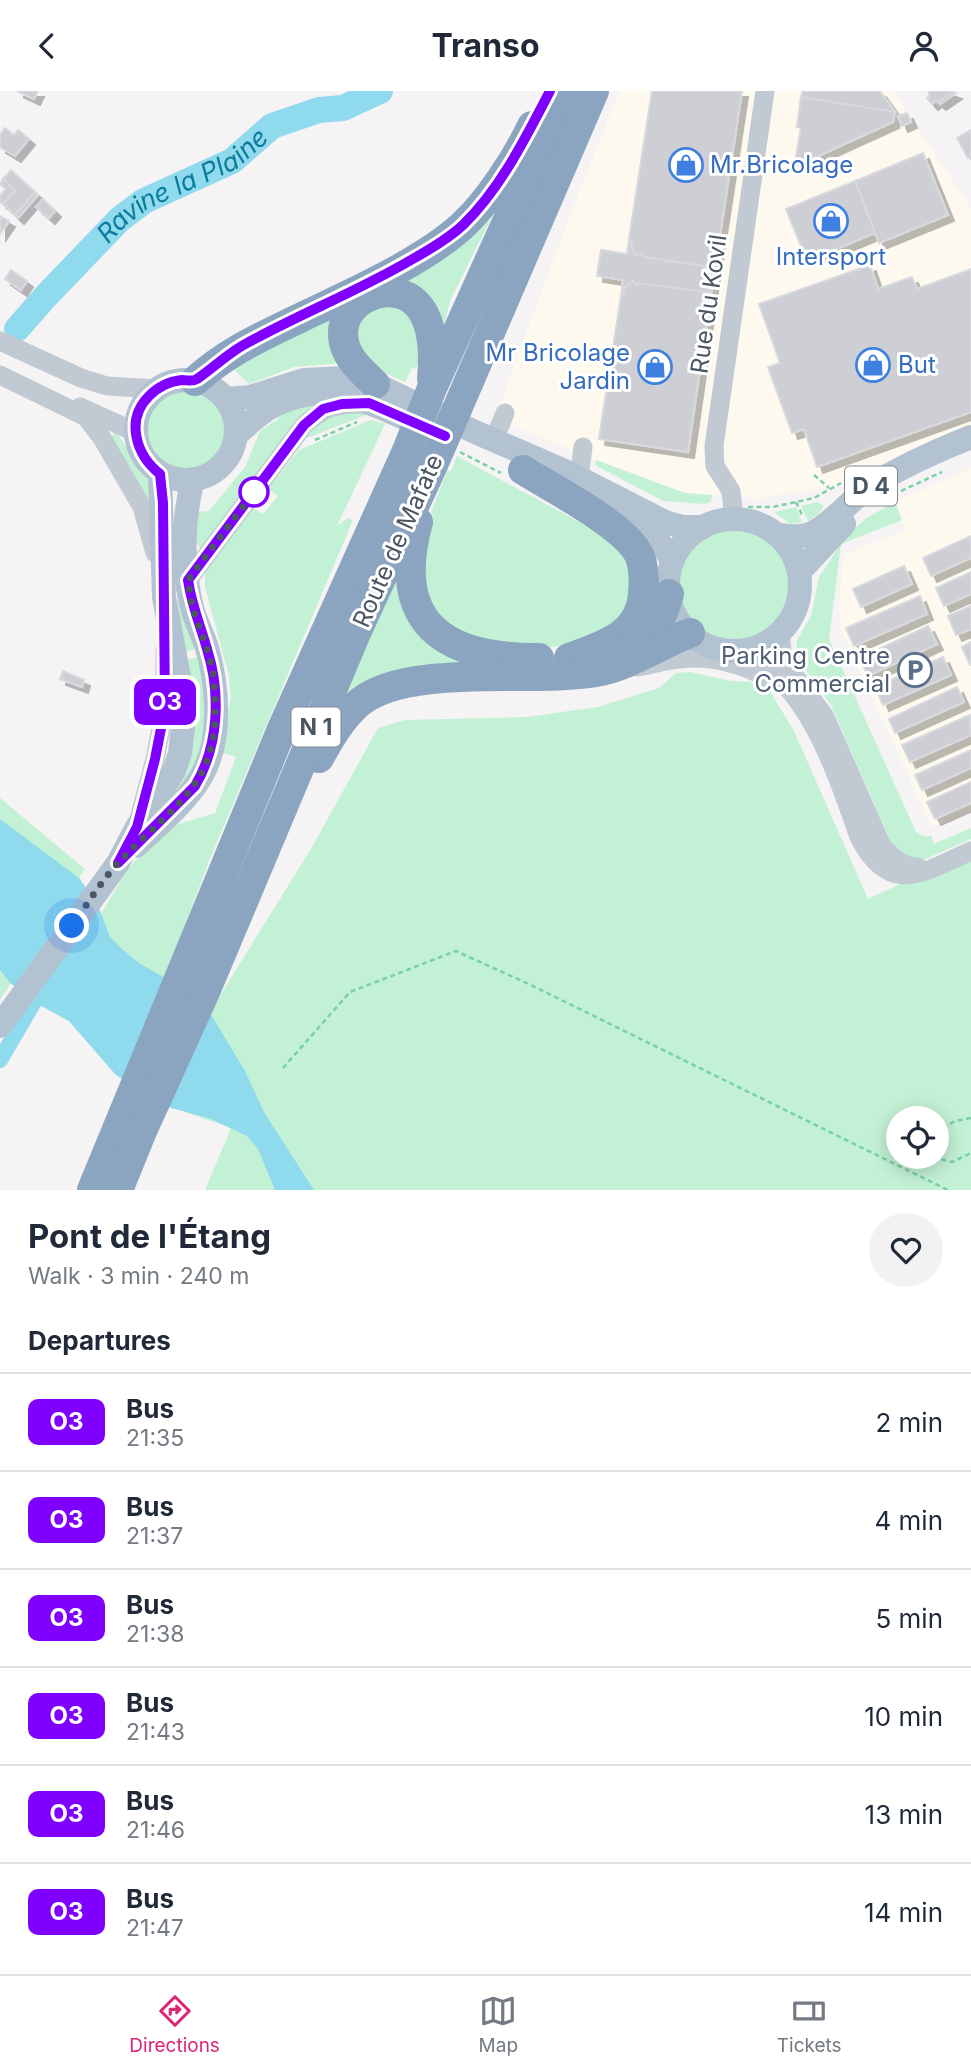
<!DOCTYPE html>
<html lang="en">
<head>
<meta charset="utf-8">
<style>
	body { margin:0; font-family:Inter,sans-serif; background:#f2f2f3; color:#1f2937; height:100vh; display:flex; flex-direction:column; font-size:26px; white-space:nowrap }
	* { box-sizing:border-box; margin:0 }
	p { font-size:23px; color:#747a83 }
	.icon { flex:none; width:38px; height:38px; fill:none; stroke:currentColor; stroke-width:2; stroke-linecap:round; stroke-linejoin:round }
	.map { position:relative; height:1099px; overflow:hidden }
	.drawer { display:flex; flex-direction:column; background:#fff; flex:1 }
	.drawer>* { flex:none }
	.badge { padding:0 14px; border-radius:10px; font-size:24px; line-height:46px }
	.buttons { position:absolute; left:886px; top:1015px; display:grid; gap:14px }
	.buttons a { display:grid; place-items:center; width:63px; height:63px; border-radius:50%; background:#fff; box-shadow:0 4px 18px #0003; font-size:35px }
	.you { position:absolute; width:35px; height:35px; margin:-18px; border:5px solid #fff; border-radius:50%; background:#1a73e8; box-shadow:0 0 0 10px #1a73e833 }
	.map>.badge { position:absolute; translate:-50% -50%; box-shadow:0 0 0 4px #fff }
	h2 { padding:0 28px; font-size:26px; line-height:63px }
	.round { display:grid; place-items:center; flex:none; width:74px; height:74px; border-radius:37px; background:#f2f2f3 }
	.overview { display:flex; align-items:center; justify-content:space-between; height:119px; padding:0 28px }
	h1 { font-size:33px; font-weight:700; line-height:52px }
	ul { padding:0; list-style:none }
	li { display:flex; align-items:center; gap:21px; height:98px; padding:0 28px; border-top:2px solid #e0e1e3 }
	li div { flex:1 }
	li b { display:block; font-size:26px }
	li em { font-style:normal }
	li .badge { min-width:77px; font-weight:700; text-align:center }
	header { display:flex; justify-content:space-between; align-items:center; height:91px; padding:0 28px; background:#fff; font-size:32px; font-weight:700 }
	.menu { display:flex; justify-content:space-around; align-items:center; height:98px; border-top:2px solid #e0e1e3; background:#fff; font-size:19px; color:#747a83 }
	.menu a { display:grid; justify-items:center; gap:4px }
	.menu .active { color:#db2777 }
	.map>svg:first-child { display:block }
	.commercial { fill:#fdf9ef }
	.green { fill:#c3f1d5; fill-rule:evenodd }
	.water { fill:#90daee }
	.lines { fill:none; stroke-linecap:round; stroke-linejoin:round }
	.canal { stroke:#90daee; stroke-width:16 }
	.river { stroke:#90daee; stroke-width:26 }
	.building { fill:#cdcfd5; stroke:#d7d9de; stroke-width:2; filter:url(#shadow) }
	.path { stroke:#7ad0a6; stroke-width:2.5; stroke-dasharray:5 3.5; stroke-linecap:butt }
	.minor { stroke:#c1cad2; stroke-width:19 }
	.major { stroke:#b3c2d1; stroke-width:24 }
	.highway { stroke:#8ba5c1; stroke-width:30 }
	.line-casing { stroke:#fff; stroke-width:16 }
	.line { stroke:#8000ff; stroke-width:10 }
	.walk { stroke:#4a5661; stroke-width:7; stroke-dasharray:0 12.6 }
	.stop-dot { fill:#fff; stroke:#8000ff; stroke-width:3.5 }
	.labels { text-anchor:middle; stroke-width:6; stroke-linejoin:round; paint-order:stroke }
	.shield { fill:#fff; stroke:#808990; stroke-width:2 }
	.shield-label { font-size:23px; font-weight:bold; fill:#4a5661 }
	.shop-label { font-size:24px; fill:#366cbe; stroke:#fff; text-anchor:start }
	.street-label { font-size:24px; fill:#4a5661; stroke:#fff }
	.service-label { font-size:24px; fill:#4e5e75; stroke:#fff; text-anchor:end }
	.water-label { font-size:26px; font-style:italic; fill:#0c7c9b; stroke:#fff }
</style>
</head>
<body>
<header><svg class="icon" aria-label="back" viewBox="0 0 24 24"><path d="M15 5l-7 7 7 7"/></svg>Transo<svg class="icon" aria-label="person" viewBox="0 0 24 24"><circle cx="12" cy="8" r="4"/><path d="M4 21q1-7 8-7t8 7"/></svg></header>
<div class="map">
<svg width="971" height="1099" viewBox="0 0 971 1099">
	<defs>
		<filter id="shadow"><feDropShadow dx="6" dy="6" stdDeviation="0" flood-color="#0004"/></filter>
	</defs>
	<rect width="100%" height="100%" fill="#f5f3f3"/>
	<g class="commercial">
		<path d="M 619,0 L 893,0 L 971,117 L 971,340 L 886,377 L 829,397 L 751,408 L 731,400 L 716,404 L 685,402 L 596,369 L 495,327 L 553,169 Z"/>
		<path d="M 971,377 L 971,719 L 932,737 L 839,534 L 840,497 L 844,463 L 905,439 L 895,411 Z"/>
	</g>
	<g class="green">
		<path d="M 501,107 L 450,210 L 445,230 L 437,241 L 392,194 Z"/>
		<path d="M 346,209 L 342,268 L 333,273 L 294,276 L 249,293 L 229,274 Z"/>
		<path d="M 375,214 L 402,215 L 417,237 L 419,271 L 415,278 L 412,277 L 405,291 L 372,276 L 354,248 L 357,232 Z"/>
		<circle cx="186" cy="338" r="43"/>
		<path d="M 298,312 L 316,317 L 203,459 C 191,451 195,433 196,421 L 209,420 L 245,376 L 260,340 L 278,328 L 275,322 Z"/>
		<path d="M 352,320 L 368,323 L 300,350 L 323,328 Z"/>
		<path d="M 371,329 L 385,333 L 337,435 L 348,427 L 353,429 L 209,770 L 165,887 L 210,921 L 312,756 L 378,637 L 405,629 L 526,626 L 598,616 L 659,597 L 676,582 L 690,581 L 731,590 L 751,591 L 768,597 L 794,640 L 868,808 L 971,760 L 971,1099 L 205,1099 L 231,1037 L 188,1022 L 115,983 L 69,930 L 34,911 L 11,892 L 0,909 L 0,707 L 85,778 L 79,787 L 97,812 L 101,823 L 127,779 L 165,737 L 215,722 L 236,666 L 220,661 L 231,606 L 229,585 L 205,496 L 205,480 L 252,417 L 263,423 L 278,405 L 268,398 L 299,359 ZM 898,1027 L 936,1027 L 936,1066 L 898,1066 Z"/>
		<path d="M 116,341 L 147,385 L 156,408 L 145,411 L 109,347 Z"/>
		<path d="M 457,365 L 618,452 L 629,476 L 634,516 L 598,548 L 552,556 L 503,557 L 444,534 L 427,511 L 418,455 L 447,380 L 451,380 Z"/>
		<path d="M 596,369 L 685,402 L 712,404 L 711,410 L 705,413 L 663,410 L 595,374 Z"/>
		<path d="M 817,411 L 824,415 L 818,423 L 808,430 L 801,415 Z"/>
		<path d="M 895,411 L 902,429 L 841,453 L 829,548 L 916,741 L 923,745 L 931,745 L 934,753 L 971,737 L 971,748 L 921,770 L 897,765 L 831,614 L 796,565 L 797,549 L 811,525 L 819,486 L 841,453 L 841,449 L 868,426 Z"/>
		<path d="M 796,416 L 802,431 L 790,433 L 774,421 Z"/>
		<circle cx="734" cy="492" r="58"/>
		<path d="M 400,480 L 408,509 L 491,574 L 424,573 L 378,584 L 344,605 Z"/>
		<path d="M 175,483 L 197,557 L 183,562 Z"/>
		<path d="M 200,565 L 207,591 L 203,671 L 170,713 L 184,570 Z"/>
	</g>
	<path class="water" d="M 0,728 L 79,787 L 97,812 L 110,846 L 122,858 L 139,872 L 165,887 L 210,922 L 245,980 L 264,1021 L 314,1099 L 275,1099 L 258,1058 L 247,1045 L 211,1028 L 168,1016 L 138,1000 L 115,983 L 69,930 L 34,911 L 10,892 L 0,879 Z"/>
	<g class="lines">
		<path class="canal" d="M 0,969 L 34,911"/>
		<path class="river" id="s1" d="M 17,238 L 46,205 L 120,128 L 144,110 L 232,70 L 272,35 L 319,19 L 343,17 L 380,0"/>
	</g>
	<g class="building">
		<path d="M 17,0 L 38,0 L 34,8 Z"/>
		<path d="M 652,0 L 742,0 L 715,177 L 644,166 L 641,162 L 636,165 L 629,153 L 632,152 L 629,148 Z"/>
		<path d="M 803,0 L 880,0 L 895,21 L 801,6 Z"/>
		<path d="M 950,0 L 951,2 L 938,11 L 937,9 L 932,13 L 927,7 L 930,4 L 928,0 Z"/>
		<path d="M 950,0 L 956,2 L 940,13 L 938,11 L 951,2 Z"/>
		<path d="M 801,6 L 895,21 L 893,31 L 794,76 L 801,37 L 797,36 Z"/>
		<path d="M 907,22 L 911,31 L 902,35 L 898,25 Z"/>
		<path d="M 5,37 L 14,44 L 18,39 L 29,48 L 15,65 L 0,56 L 0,44 Z"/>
		<path d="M 971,39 L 971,66 L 968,67 L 957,47 Z"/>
		<path d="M 923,62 L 948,124 L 879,152 L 855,90 Z"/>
		<path d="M 11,79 L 35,101 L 15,124 L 3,113 L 15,99 L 3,88 Z"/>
		<path d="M 3,88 L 15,99 L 3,113 L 0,111 L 0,105 L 6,98 L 0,93 Z"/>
		<path d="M 855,90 L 875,142 L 807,170 L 786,118 Z"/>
		<path d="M 35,101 L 38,104 L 18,127 L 15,124 Z"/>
		<path d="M 43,108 L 55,120 L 49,127 L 36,116 Z"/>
		<path d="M 0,125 L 9,130 L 0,143 Z"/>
		<path d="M 629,148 L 636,165 L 641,162 L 644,166 L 715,177 L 711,202 L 639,192 L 635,194 L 633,190 L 623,198 L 625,202 L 621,205 L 623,189 L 597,185 L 601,159 L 627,163 Z"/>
		<path d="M 870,174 L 878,198 L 912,186 L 917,198 L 971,178 L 971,321 L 817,376 L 804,338 L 792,342 L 768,276 L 780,272 L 759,213 Z"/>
		<path d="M 11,179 L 27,190 L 21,199 L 5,188 Z"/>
		<path d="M 633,190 L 635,194 L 639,192 L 711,202 L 688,361 L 599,348 L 621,205 L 625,202 L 623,198 Z"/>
		<path d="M 971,445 L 971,467 L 931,485 L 923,467 Z"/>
		<path d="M 904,475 L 912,493 L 861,516 L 853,498 Z"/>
		<path d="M 971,481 L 971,503 L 944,515 L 936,497 Z"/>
		<path d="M 920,505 L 927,523 L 854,555 L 846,537 Z"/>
		<path d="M 971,515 L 971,538 L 956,544 L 948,525 Z"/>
		<path d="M 928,535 L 937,553 L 868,585 L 860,567 Z"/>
		<path d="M 971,551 L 971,574 L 970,574 L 962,556 Z"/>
		<path d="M 943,566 L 951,584 L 883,614 L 875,596 Z"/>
		<path d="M 63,580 L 84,589 L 82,596 L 60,588 Z"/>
		<path d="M 957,596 L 964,611 L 895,642 L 889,628 Z"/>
		<path d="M 970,624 L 971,644 L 910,671 L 902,654 Z"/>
		<path d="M 971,659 L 971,677 L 922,699 L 915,684 Z"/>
		<path d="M 971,691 L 971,712 L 935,728 L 927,711 Z"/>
	</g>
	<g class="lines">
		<g class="path">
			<path d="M 315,349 L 357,331"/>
			<path d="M 460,361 L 501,382"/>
			<path d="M 814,384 L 829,397"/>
			<path d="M 901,400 L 942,381"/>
			<path d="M 796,411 L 802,424"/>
			<path d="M 748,416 L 773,416 L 814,407 L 841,392"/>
			<path d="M 283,977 L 350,901 L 456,860 L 533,895 L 948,1099"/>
			<path d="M 971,1027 L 955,1030 L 939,1039 L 940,1052 L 945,1060 L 940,1068 L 952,1071 L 971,1062"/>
		</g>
		<g class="minor">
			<path d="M 0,250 L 81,287 L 107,295 L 157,298"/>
			<path d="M 0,284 L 86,326 L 102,347 L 142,416 L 155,462"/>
			<path d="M 80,316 L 135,341"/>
			<path d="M 494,349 L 505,322"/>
			<path d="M 579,387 L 583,356"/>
			<path d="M 734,428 L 731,400 L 715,375 L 714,355 L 765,0"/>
			<path d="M 188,489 L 304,334 C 323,318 332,313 358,313"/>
			<path d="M 780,540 L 783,569 L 825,626 L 882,755 C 892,766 902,776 918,776"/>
			<path d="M 742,559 C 809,595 835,678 859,746 C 890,807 923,781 971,760"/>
			<path d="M 637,576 C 651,574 665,569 680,568 C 709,564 745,573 770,589"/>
			<path d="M 140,724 L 155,668 L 165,617 L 165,558"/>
		</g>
		<g class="major">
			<circle cx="186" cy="339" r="50"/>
			<path d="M 226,308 L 250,306 L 304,289 L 347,287 L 375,293 L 475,341 L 567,381 L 665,431 L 683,436 L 703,436"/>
			<path d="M 236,344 C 249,333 260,321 275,314 C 332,285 382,318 435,341"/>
			<circle cx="734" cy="494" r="66"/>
			<path d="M 627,429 L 654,445 L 673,469"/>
			<path d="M 778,444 C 789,445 799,447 810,443 C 830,435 850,409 869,396 C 900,376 936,360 971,346"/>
			<path d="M 799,481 L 844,433"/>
			<path d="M 136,755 C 159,733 186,712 202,684 C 222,649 218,595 207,557 C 203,544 196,531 192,517 C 182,476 182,429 193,389"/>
			<path d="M 0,935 L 118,772 L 137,736 L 174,680 L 180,662 L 185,618 L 164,506 L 160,383"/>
		</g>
		<g class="highway">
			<path d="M 195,290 C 226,261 263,245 300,227 C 350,203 421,172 462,135 C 489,110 516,68 532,35"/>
			<path d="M 375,293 C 364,282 350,271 345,255 C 331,209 396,182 421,218 C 434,237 434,265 432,287"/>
			<path d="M 523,379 C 551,397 633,438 641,469 C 644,479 644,492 643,502 C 641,544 603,555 569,567"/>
			<path d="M 418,431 C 390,533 445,568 539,567"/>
			<path d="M 623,558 C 655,544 659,535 669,503"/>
			<path d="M 319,667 C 330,647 342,626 360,611 C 409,572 532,592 596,581 C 630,575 658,554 690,542"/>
			<path d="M 92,1099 L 282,638 L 406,362 L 432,297 L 566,0"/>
			<path d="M 118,1099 L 142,1040 L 205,901 L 356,542 L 433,374 L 594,0"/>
		</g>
	</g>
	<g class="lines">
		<g class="line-casing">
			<path id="line" d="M 445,345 L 369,312 L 342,313 L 323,318 L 304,334 L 188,489 C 192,516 200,533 207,558 C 221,602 219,655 195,695 L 118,772 L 137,736 L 155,668 L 165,617 L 163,412 L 160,383 C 136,364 125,329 149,305 C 158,296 170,290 182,289 C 188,289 192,291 197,288 C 215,276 230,260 249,251 C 302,222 358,200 411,169 C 429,159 448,148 463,134 C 501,97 526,46 550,0"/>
		</g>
		<use href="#line" class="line"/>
		<path class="walk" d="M 72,835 C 87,814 101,790 119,771 C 181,706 223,694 214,592 C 212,567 202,544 194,521 C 190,511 190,500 188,489 L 254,401"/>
	</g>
	<defs>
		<g id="shop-ring" transform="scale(1.75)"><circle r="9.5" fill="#fff" stroke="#3f7fe0" stroke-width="1.5"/><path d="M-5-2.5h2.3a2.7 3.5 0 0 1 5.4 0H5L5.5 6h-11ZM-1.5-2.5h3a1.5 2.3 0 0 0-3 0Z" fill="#3f7fe0"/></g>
		<g id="parking-ring" transform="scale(1.75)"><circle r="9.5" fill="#fff" stroke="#5c6f8a" stroke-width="1.5"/><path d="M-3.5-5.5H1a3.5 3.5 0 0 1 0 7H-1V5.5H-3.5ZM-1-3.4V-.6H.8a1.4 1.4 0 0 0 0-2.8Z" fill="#5c6f8a"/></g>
	</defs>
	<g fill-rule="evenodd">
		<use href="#shop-ring" x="686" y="74"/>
		<use href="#shop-ring" x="831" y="130"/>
		<use href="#shop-ring" x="873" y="274"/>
		<use href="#shop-ring" x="655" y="276"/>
		<use href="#parking-ring" x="915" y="579"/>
	</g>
	<circle class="stop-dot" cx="254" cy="401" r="14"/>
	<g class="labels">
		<g class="shield">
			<rect x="845" y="375.5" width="52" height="39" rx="5"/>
			<rect x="291.5" y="616.5" width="49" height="39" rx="5"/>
		</g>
		<g class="shield-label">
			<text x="871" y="403">D 4</text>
			<text x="316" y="644">N 1</text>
		</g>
		<g class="shop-label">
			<text x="710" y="82">Mr.Bricolage</text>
			<text x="831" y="174" text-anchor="middle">Intersport</text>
			<text x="630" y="270" text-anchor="end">Mr Bricolage<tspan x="630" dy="28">Jardin</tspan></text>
			<text x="898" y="282">But</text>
		</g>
		<g class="street-label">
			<text transform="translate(709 213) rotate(-82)" y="8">Rue du Kovil</text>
			<text transform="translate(398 450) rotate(-66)" y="8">Route de Mafate</text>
		</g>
		<g class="service-label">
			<text x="890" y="573">Parking Centre<tspan x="890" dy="28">Commercial</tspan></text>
		</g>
		<g class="water-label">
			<text dy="9" stroke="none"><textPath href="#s1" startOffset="222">Ravine la Plaine</textPath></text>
		</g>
	</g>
</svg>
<div class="buttons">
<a><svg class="icon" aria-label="locate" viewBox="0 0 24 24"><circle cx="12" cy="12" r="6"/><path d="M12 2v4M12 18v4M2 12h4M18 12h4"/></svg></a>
</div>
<div class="you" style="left:72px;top:835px"></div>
<b class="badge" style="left:165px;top:611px;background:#8000ff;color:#fff">O3</b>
</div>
<section class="drawer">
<div class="overview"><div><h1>Pont de l'Étang</h1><p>Walk · 3 min · 240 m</p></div><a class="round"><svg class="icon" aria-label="heart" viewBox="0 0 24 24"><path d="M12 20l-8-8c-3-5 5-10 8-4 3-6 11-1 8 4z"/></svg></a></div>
<h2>Departures</h2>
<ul>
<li><span class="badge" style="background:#8000ff;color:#fff">O3</span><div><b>Bus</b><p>21:35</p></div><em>2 min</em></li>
<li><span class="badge" style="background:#8000ff;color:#fff">O3</span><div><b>Bus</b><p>21:37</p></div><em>4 min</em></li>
<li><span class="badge" style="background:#8000ff;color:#fff">O3</span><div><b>Bus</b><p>21:38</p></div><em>5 min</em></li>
<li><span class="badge" style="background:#8000ff;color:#fff">O3</span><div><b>Bus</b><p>21:43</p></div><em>10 min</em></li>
<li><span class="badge" style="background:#8000ff;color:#fff">O3</span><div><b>Bus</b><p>21:46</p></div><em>13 min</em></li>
<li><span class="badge" style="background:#8000ff;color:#fff">O3</span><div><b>Bus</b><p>21:47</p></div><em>14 min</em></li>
</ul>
</section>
<nav class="menu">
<a class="active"><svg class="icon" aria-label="directions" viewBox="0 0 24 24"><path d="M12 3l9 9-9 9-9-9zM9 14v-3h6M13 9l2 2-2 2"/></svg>Directions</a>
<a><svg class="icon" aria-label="map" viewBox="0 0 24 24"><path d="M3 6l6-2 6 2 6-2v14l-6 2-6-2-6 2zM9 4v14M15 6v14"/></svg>Map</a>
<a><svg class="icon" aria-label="tickets" viewBox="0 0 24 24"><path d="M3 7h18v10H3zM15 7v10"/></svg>Tickets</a>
</nav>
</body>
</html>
